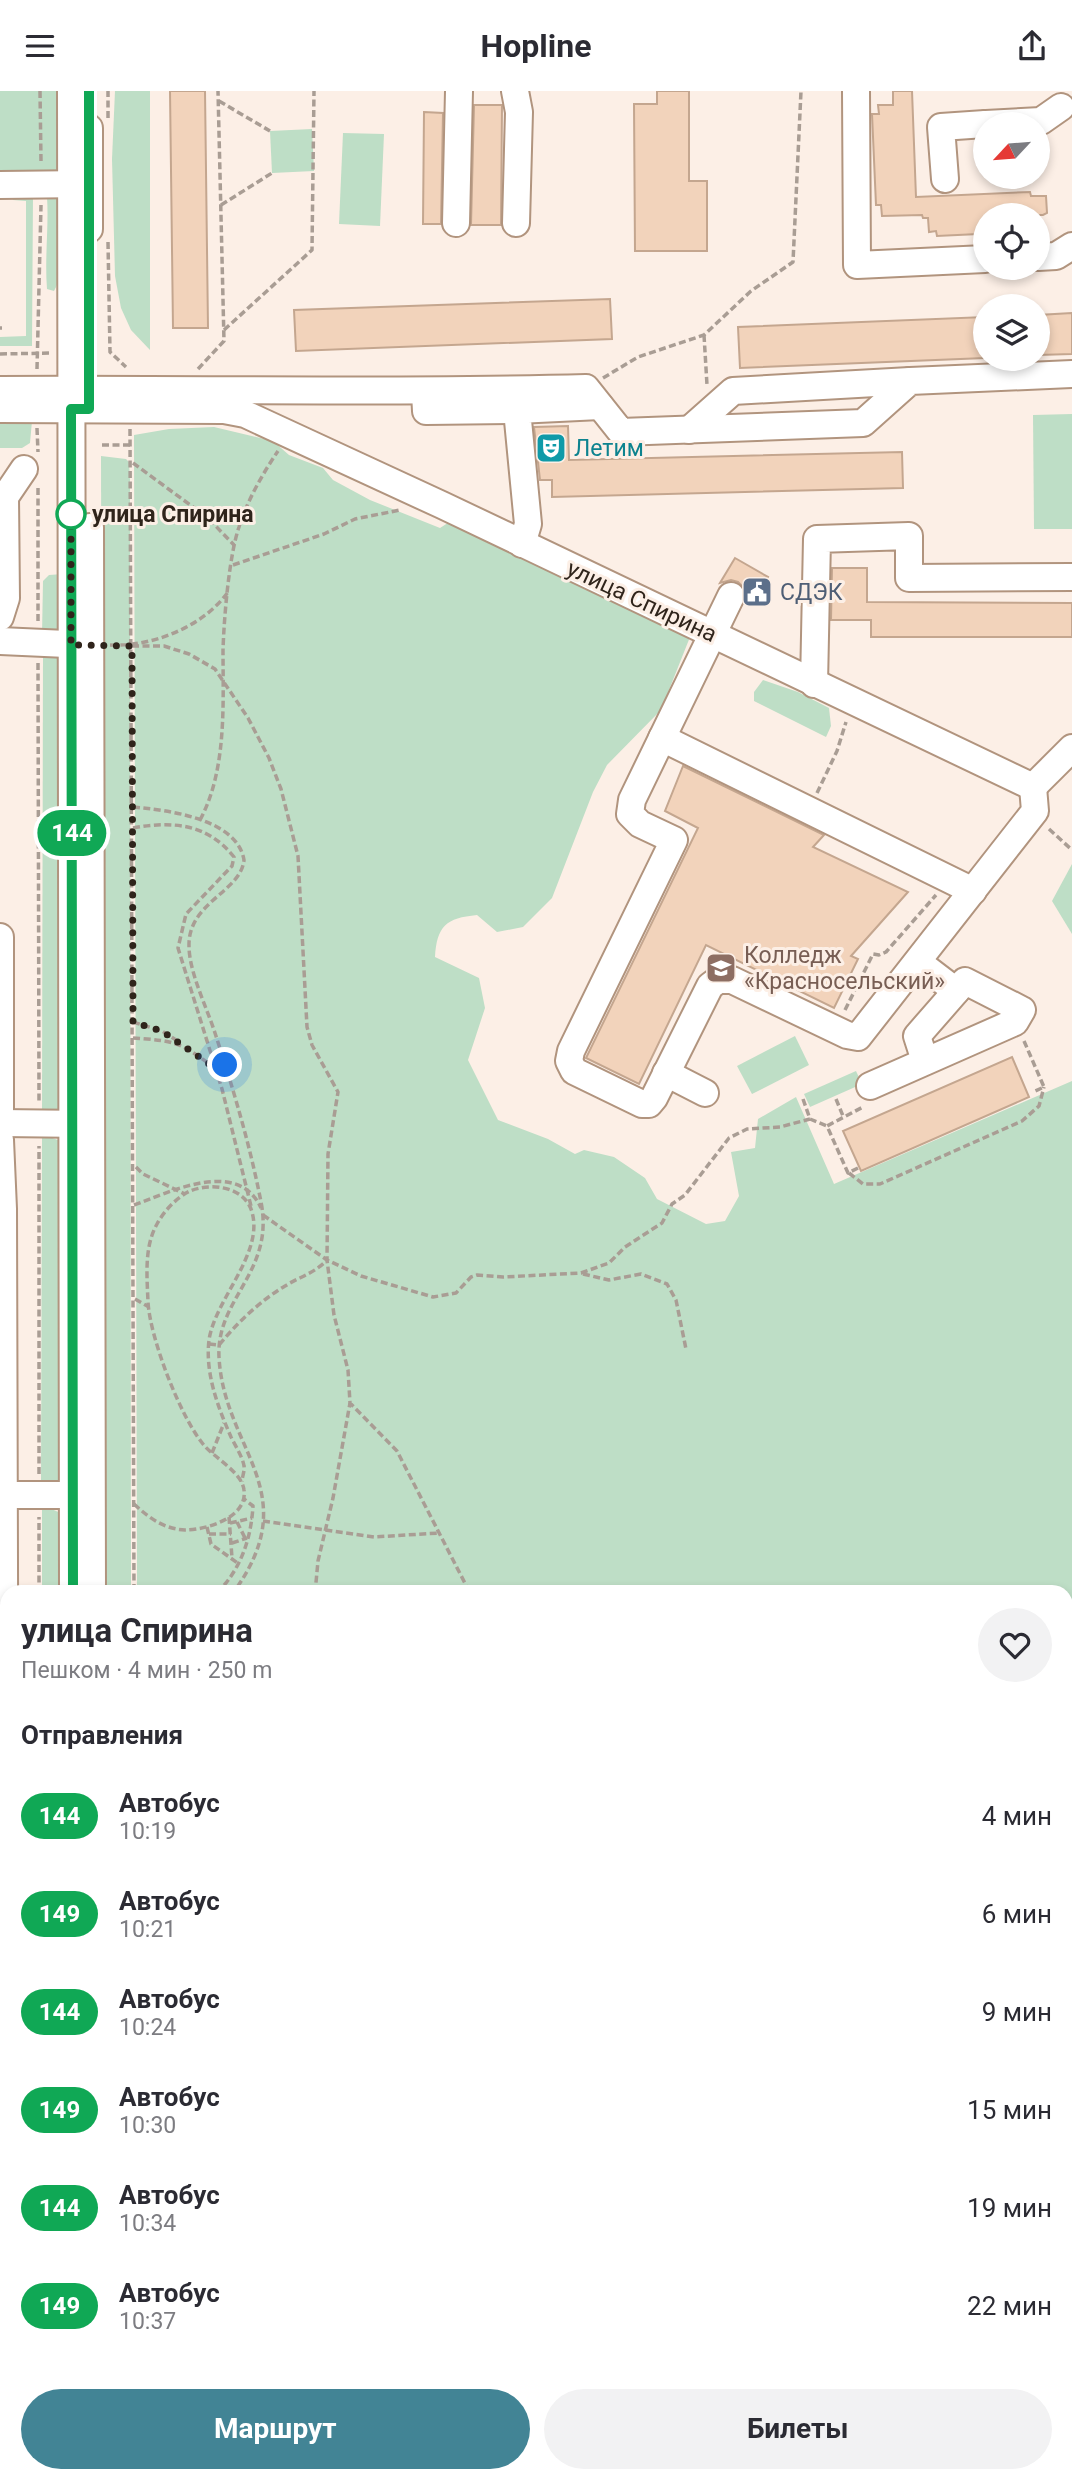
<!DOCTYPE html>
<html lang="ru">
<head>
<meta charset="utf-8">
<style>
	body { margin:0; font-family:Roboto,sans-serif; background:#f2f2f3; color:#2b2b33; height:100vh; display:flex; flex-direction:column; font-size:26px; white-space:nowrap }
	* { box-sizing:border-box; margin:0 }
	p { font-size:23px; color:#7c7c81 }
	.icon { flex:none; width:38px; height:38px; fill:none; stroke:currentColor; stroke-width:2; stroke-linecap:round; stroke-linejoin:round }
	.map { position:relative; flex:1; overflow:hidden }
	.drawer { position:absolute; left:0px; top:1494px; width:1073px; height:898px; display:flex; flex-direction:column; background:#fff; border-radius:21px 21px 0 0; box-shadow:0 4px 10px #0003 }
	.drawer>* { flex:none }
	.badge { padding:0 14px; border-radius:23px; font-size:24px; line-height:46px }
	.needle { width:46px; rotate:244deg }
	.fabs { position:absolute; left:973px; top:21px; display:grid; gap:14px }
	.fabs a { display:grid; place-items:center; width:77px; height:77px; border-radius:50%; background:#fff; box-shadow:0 4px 10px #0003; font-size:35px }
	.you { position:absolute; width:35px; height:35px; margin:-18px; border:5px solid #fff; border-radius:50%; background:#1a73e8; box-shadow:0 0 0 10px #1a73e833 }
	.map>.badge { position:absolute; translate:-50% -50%; box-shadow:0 0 0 4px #fff }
	h2 { padding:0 21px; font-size:26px; line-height:63px }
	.round { display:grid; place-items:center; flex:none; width:74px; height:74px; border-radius:37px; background:#f2f2f3 }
	.summary { display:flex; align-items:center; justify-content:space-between; height:119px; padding:0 21px }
	h1 { font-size:33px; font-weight:700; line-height:52px }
	.cta { display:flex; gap:14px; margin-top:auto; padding:14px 21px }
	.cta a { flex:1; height:80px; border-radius:42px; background:#428495; color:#fff; font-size:28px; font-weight:700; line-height:80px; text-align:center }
	.cta a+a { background:#f2f2f3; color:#2b2b33 }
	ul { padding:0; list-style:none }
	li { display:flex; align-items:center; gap:21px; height:98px; padding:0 21px }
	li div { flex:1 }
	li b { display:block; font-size:26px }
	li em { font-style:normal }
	li .badge { min-width:77px; font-weight:700; text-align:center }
	header { display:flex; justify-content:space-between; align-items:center; height:91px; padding:0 21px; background:#fff; font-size:32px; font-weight:700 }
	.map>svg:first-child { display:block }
	.green { fill:#bedec6 }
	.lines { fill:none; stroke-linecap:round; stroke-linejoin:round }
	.stream { stroke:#689cae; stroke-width:5 }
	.building { fill:#f2d3bb; stroke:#c4a68f; stroke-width:2 }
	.minor-casing { stroke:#b1947e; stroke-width:30 }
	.highway-casing { stroke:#b1947e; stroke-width:42 }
	.path { stroke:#a99d94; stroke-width:3.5; stroke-dasharray:7 3.5; stroke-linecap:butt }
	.minor { stroke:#fff; stroke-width:26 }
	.highway { stroke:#fff; stroke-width:38 }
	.line-casing { stroke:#fff; stroke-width:16 }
	.line { stroke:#10a855; stroke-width:10 }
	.walk { stroke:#2f241b; stroke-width:7; stroke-dasharray:0 12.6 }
	.stop-dot { fill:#fff; stroke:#10a855; stroke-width:3.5 }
	.labels { text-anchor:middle; stroke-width:6; stroke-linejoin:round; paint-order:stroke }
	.culture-label { font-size:23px; fill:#0d838f; stroke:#fcefe6; text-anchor:start }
	.stop-label { font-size:23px; font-weight:bold; fill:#2f241b; stroke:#fcefe6; text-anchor:start }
	.service-label { font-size:23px; fill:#4e5e75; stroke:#fcefe6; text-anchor:start }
	.street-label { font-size:23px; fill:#2f241b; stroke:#fcefe6 }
	.education-label { font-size:23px; fill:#785e54; stroke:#fcefe6; text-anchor:start }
</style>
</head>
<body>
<header><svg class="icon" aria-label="menu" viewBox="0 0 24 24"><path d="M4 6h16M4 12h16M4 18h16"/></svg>Hopline<svg class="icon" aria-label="share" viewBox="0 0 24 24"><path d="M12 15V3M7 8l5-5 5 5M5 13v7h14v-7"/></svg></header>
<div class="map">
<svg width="1072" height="2392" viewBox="0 0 1072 2392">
	<rect width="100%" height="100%" fill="#fcefe6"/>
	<g class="green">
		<path d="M 0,0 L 57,0 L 57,194 L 54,200 L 47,198 C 44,161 51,124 45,87 L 0,81 Z"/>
		<path d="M 115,0 L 150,0 L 150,259 L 131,239 L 121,217 L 115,185 L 112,68 Z"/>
		<path d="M 312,38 L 314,80 L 272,82 L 270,40 Z"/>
		<path d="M 343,42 L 384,43 L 380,135 L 339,133 Z"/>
		<path d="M 10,104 L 33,104 L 32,255 L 0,255 L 0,246 L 26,245 L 26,110 L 13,109 Z"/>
		<path d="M 1072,323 L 1072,438 L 1034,438 L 1033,324 Z"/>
		<path d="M 0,330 L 32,330 L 30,352 L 22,357 L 0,357 Z"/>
		<path d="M 214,336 L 273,350 L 289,364 L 323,377 L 333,389 L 370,409 L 440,437 L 454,428 L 690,546 L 661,619 L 607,674 L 593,701 L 552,807 L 523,836 L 497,841 L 477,824 C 446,827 437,835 435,866 L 479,887 L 485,917 L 468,969 L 498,1029 L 548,1048 L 575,1063 L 584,1059 L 614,1066 L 645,1087 L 657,1108 L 706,1133 L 725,1130 L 739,1105 L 731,1061 L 755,1057 L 758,1028 L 796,1006 L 834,1093 L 1072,990 L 1072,2029 L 1066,2029 L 1066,1502 L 137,1501 L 134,344 L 169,338 Z"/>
		<path d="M 101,365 L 126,368 L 129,371 L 130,389 L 131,1502 L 104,1501 Z"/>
		<path d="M 63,483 L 63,536 L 48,544 L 42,544 L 43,490 L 49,484 Z"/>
		<path d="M 43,561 L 64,570 L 62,1019 L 42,1027 Z"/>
		<path d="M 763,589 L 798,601 L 829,617 L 831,635 L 826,646 L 754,610 L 754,601 Z"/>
		<path d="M 1072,773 L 1072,843 L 1052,810 Z"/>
		<path d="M 795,945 L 809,974 L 752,1003 L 737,975 Z"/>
		<path d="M 856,980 L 862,993 L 810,1016 L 804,1003 Z"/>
		<path d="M 42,1043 L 63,1051 L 62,1389 L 41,1398 Z"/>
		<path d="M 42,1414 L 63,1423 L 63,1501 L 42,1502 Z"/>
		<path d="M 0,1832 L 7,1832 L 7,2013 L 0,2011 Z"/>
		<path d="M 1066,2151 L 1072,2151 L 1072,2392 L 0,2392 L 0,2169 L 7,2169 L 7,2385 L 1066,2385 Z"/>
	</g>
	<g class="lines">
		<g class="stream">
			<path d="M 1066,2030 L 1072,2030"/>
			<path d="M 1066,2143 L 1072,2143"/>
			<path d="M 721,2392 L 726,2385"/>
		</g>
	</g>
	<g class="building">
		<path d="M 170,0 L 205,0 L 208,237 L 173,237 Z"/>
		<path d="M 657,0 L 689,0 L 689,90 L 707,90 L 707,160 L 635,160 L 634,13 L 657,13 Z"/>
		<path d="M 893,0 L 912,0 L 916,106 L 1030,101 L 1031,105 L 1046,105 L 1047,122 L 1043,124 L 985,124 L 985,138 L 978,138 L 978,143 L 937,145 L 936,140 L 929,141 L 928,127 L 923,127 L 922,124 L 882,125 L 881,114 L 876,114 L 872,23 L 879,23 L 878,14 L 893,14 Z"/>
		<path d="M 474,14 L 502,14 L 501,134 L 471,134 Z"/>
		<path d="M 424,21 L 443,22 L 441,133 L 423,133 Z"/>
		<path d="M 610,208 L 612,248 L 296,260 L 294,219 Z"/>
		<path d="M 1072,222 L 1072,263 L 1038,264 L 1038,224 Z"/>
		<path d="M 985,226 L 985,267 L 740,277 L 738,236 Z"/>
		<path d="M 568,335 L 569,369 L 902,361 L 903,397 L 552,406 L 552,389 L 540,389 L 534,336 Z"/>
		<path d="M 735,467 L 768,486 L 754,512 L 746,508 L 744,497 L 738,491 L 731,489 L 720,492 Z"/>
		<path d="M 832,477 L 867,477 L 867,511 L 1072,512 L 1072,546 L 871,546 L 871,529 L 831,529 Z"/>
		<path d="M 683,675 L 824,744 L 813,756 L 908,801 L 851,865 L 858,868 L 834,917 L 706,854 L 639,993 L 586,967 L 698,737 L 665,720 Z"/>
		<path d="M 1012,966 L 1029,1006 L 861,1080 L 843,1040 Z"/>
	</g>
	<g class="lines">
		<g class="minor-casing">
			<g id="minor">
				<path d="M 71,0 L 73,1502"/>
				<path d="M 515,0 L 519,21 L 516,132"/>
				<path d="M 856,0 L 857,174 L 985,168"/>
				<path d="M 986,33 L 1041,30 L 1061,16"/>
				<path d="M 89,37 L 89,138"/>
				<path d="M 945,88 L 941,36 L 985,33"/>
				<path d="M 0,94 L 87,93"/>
				<path d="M 456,132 L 459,0"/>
				<path d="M 1038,166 L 1056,165 L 1072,155"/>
				<path d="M 0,299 C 195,298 390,302 586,297 L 621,341 L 863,332 L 910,290 L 1072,283"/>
				<path d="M 425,301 L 426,320 L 517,319"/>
				<path d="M 0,318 L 224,319 L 245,323 L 442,414 L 1033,696"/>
				<path d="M 689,339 L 733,300 L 910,290"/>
				<path d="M 90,436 L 92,1502"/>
				<path d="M 522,453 L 528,433 L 517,319 L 600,315"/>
				<path d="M 731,505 L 632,709 L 630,723 L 640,733 L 674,749 L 571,960 L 569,970 L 574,980 L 642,1013 L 649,1013 L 654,1007 L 710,895 L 718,889 L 732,889 L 847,944 L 858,946 L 1035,720 L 1033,696"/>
				<path d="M 0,526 L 6,507 L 5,406 L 24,378"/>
				<path d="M 0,550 L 89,554"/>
				<path d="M 814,593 L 817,448 L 909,445 L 909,487 L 1072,486"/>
				<path d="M 662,647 L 973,800"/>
				<path d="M 1033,696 L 1072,657"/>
				<path d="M 0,846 L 0,1035"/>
				<path d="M 918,871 L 956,900"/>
				<path d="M 666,982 L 705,1002"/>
				<path d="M 870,995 L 1015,931 L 1022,919 L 965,890 L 917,945 L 925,970"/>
				<path d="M 0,1032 L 89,1033"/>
				<path d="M 0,1049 L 3,1118 L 5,1829"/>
				<path d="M 0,1404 L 91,1404"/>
			</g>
		</g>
		<g class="highway-casing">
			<g id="highway">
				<path d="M 0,2048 L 7,2050"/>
				<path d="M 0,2078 L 7,2079"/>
				<path d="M 1066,2078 L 1072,2078"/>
				<path d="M 1066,2108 L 1072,2108"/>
			</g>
		</g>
		<g class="path">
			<path d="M 40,0 L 41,71"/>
			<path d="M 219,10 L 270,40"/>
			<path d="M 108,27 L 108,0"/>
			<path d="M 221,114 L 272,82"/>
			<path d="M 108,151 L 110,261 L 126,276"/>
			<path d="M 0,237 L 2,237"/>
			<path d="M 224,239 L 312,159 L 314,0"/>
			<path d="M 704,244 L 707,294"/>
			<path d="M 0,263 L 52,262"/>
			<path d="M 37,278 L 41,114"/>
			<path d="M 198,278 L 224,250 L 218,0"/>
			<path d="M 603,287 L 638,266 L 704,244 L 751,200 L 793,171 L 801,0"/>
			<path d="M 37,337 L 38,361"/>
			<path d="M 130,338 L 134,1502"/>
			<path d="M 102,354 L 131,354"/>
			<path d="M 133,372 L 208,427 L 234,454"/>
			<path d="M 38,397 L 38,532"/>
			<path d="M 233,474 L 324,443 L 355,428 L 400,419"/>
			<path d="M 110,554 C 152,556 203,536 228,501"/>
			<path d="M 132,555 L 164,555 L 189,563 L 215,578 L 248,627 L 269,667 L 281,698 L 298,765 L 307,936 L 312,954 L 338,1001 L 328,1063 L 327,1169 L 334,1224 L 348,1279 L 350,1312 L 397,1360 L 470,1502"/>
			<path d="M 38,572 L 39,1012"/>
			<path d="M 817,702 L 837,660 L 846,631"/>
			<path d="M 133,716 C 166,719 237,727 244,769 C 241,801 188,811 189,855 C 189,881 207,917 215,942 C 233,997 250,1054 261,1111 C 275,1181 216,1207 219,1266 C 224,1360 307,1401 233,1502"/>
			<path d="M 200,729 C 227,679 223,613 223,559 C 224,527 229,465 239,436 C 247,410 263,382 278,360"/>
			<path d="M 133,737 C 172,730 207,732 234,766 L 232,775 L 186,823 L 178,857 L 222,998 L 251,1115"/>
			<path d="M 1049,738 L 1072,759"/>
			<path d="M 845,919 L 873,863 L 879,864 L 886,861 L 936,804"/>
			<path d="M 133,931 L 162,940 L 176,949"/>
			<path d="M 133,947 C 177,950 179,951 215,977 L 225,974"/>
			<path d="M 1024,950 L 1044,996 L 1033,1001"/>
			<path d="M 803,1008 L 810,1028 L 827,1035"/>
			<path d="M 836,1008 L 843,1025"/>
			<path d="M 136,1076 L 143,1083 L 185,1103"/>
			<path d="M 858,1077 L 848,1082 L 827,1035 L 863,1016"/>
			<path d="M 849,1082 L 863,1093 L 880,1093 L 1022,1030 L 1039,1015 L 1044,996"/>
			<path d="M 134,1114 C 168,1102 238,1066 261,1117"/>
			<path d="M 263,1124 L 327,1169 L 361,1185 L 433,1206 L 456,1202 L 471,1186 L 477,1184 L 503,1186 L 581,1182 L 609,1172 L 625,1156 L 662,1132 L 672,1113 L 685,1104 L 729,1047 L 747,1038 L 780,1036 L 810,1028"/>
			<path d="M 583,1183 L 609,1189 L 641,1183 L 667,1193 L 676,1209 L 686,1258"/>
			<path d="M 135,1208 L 149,1216"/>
			<path d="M 209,1253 L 219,1254 C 238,1231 260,1210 285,1195 C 299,1186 315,1182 327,1169"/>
			<path d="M 212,1362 L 224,1332"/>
			<path d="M 39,1383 L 39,1055"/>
			<path d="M 134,1413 C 149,1427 164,1438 185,1439 C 205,1439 248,1427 244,1399 C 242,1381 214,1367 203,1353 C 180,1325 150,1247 148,1211 C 147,1185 144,1156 157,1133 C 164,1120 177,1106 190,1100 C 212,1091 245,1096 252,1121 C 264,1163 215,1208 209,1249 C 205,1283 218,1316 231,1346 C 235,1354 243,1367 244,1375 C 245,1379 242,1386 242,1391"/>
			<path d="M 229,1426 L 232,1467"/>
			<path d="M 263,1430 L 374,1446 L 439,1442"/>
			<path d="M 237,1431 L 245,1447"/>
			<path d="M 230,1432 L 252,1427"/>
			<path d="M 207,1436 L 211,1453 L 239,1473"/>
			<path d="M 209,1443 L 231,1443"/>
			<path d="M 232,1452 L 247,1447"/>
			<path d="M 39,1502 L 39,1426"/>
			<path d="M 217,1502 C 241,1478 251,1448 253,1415 L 244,1408"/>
			<path d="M 315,1502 L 318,1470 L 333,1407 L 350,1312"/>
			<path d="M 188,2385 L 191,2392"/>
		</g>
		<use href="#minor" class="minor"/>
		<use href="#highway" class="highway"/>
	</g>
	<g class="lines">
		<g class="line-casing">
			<path id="line" d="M 73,1502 L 71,318 L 89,318 L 89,0"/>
		</g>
		<use href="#line" class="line"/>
		<path class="walk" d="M 71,423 L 71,554 L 132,555 L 133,931 L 162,940 L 215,977 L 225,974"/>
	</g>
	<defs>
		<g id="theatre-square" transform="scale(1.575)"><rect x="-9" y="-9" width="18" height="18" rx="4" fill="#0f9aa8" stroke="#fcefe6"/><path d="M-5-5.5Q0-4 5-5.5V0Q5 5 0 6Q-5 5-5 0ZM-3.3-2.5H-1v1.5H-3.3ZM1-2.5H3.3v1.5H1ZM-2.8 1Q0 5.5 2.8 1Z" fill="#fff"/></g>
		<g id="civic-square" transform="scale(1.575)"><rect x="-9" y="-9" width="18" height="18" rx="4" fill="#5c6f8a" stroke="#fcefe6"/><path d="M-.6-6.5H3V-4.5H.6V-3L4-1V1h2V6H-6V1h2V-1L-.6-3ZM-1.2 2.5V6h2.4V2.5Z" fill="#fff"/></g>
		<g id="university-square" transform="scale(1.575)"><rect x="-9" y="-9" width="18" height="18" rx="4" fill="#8d6e63" stroke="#fcefe6"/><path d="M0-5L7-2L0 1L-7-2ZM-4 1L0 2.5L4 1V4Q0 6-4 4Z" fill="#fff"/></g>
	</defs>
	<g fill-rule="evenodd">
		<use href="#theatre-square" x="551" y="357"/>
		<use href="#civic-square" x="757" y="501"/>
		<use href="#university-square" x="721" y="877"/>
	</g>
	<circle class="stop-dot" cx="71" cy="423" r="14"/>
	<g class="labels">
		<g class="culture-label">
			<text x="574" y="365">Летим</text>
		</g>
		<g class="stop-label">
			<text x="92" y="431">улица Спирина</text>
		</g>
		<g class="service-label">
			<text x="780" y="509">СДЭК</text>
		</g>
		<g class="street-label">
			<text transform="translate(642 510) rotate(25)" y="8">улица Спирина</text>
		</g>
		<g class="education-label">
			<text x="744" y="872">Колледж<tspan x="744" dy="26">«Красносельский»</tspan></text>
		</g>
	</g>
</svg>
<div class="fabs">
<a><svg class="needle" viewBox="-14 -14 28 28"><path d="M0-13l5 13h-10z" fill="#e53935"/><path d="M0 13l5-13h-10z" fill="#7c7c81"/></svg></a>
<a><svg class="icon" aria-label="locate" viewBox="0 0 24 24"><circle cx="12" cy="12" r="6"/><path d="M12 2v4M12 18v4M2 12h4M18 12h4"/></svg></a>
<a><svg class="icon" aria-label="layers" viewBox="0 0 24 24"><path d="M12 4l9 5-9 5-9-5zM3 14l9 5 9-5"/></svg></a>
</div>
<div class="you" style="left:225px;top:974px"></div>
<b class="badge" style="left:72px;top:742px;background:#10a855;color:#fff">144</b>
<section class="drawer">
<div class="summary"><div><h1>улица Спирина</h1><p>Пешком · 4 мин · 250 m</p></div><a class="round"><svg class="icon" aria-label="heart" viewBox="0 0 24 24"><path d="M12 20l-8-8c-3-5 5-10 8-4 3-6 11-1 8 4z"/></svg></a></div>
<h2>Отправления</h2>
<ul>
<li><span class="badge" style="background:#10a855;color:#fff">144</span><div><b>Автобус</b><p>10:19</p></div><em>4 мин</em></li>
<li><span class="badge" style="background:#10a855;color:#fff">149</span><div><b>Автобус</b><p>10:21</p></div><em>6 мин</em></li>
<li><span class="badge" style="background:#10a855;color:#fff">144</span><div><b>Автобус</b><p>10:24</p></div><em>9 мин</em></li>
<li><span class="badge" style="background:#10a855;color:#fff">149</span><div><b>Автобус</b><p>10:30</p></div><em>15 мин</em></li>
<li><span class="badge" style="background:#10a855;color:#fff">144</span><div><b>Автобус</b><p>10:34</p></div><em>19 мин</em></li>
<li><span class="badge" style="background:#10a855;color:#fff">149</span><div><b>Автобус</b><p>10:37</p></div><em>22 мин</em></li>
</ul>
<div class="cta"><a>Маршрут</a><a>Билеты</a></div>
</section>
</div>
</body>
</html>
